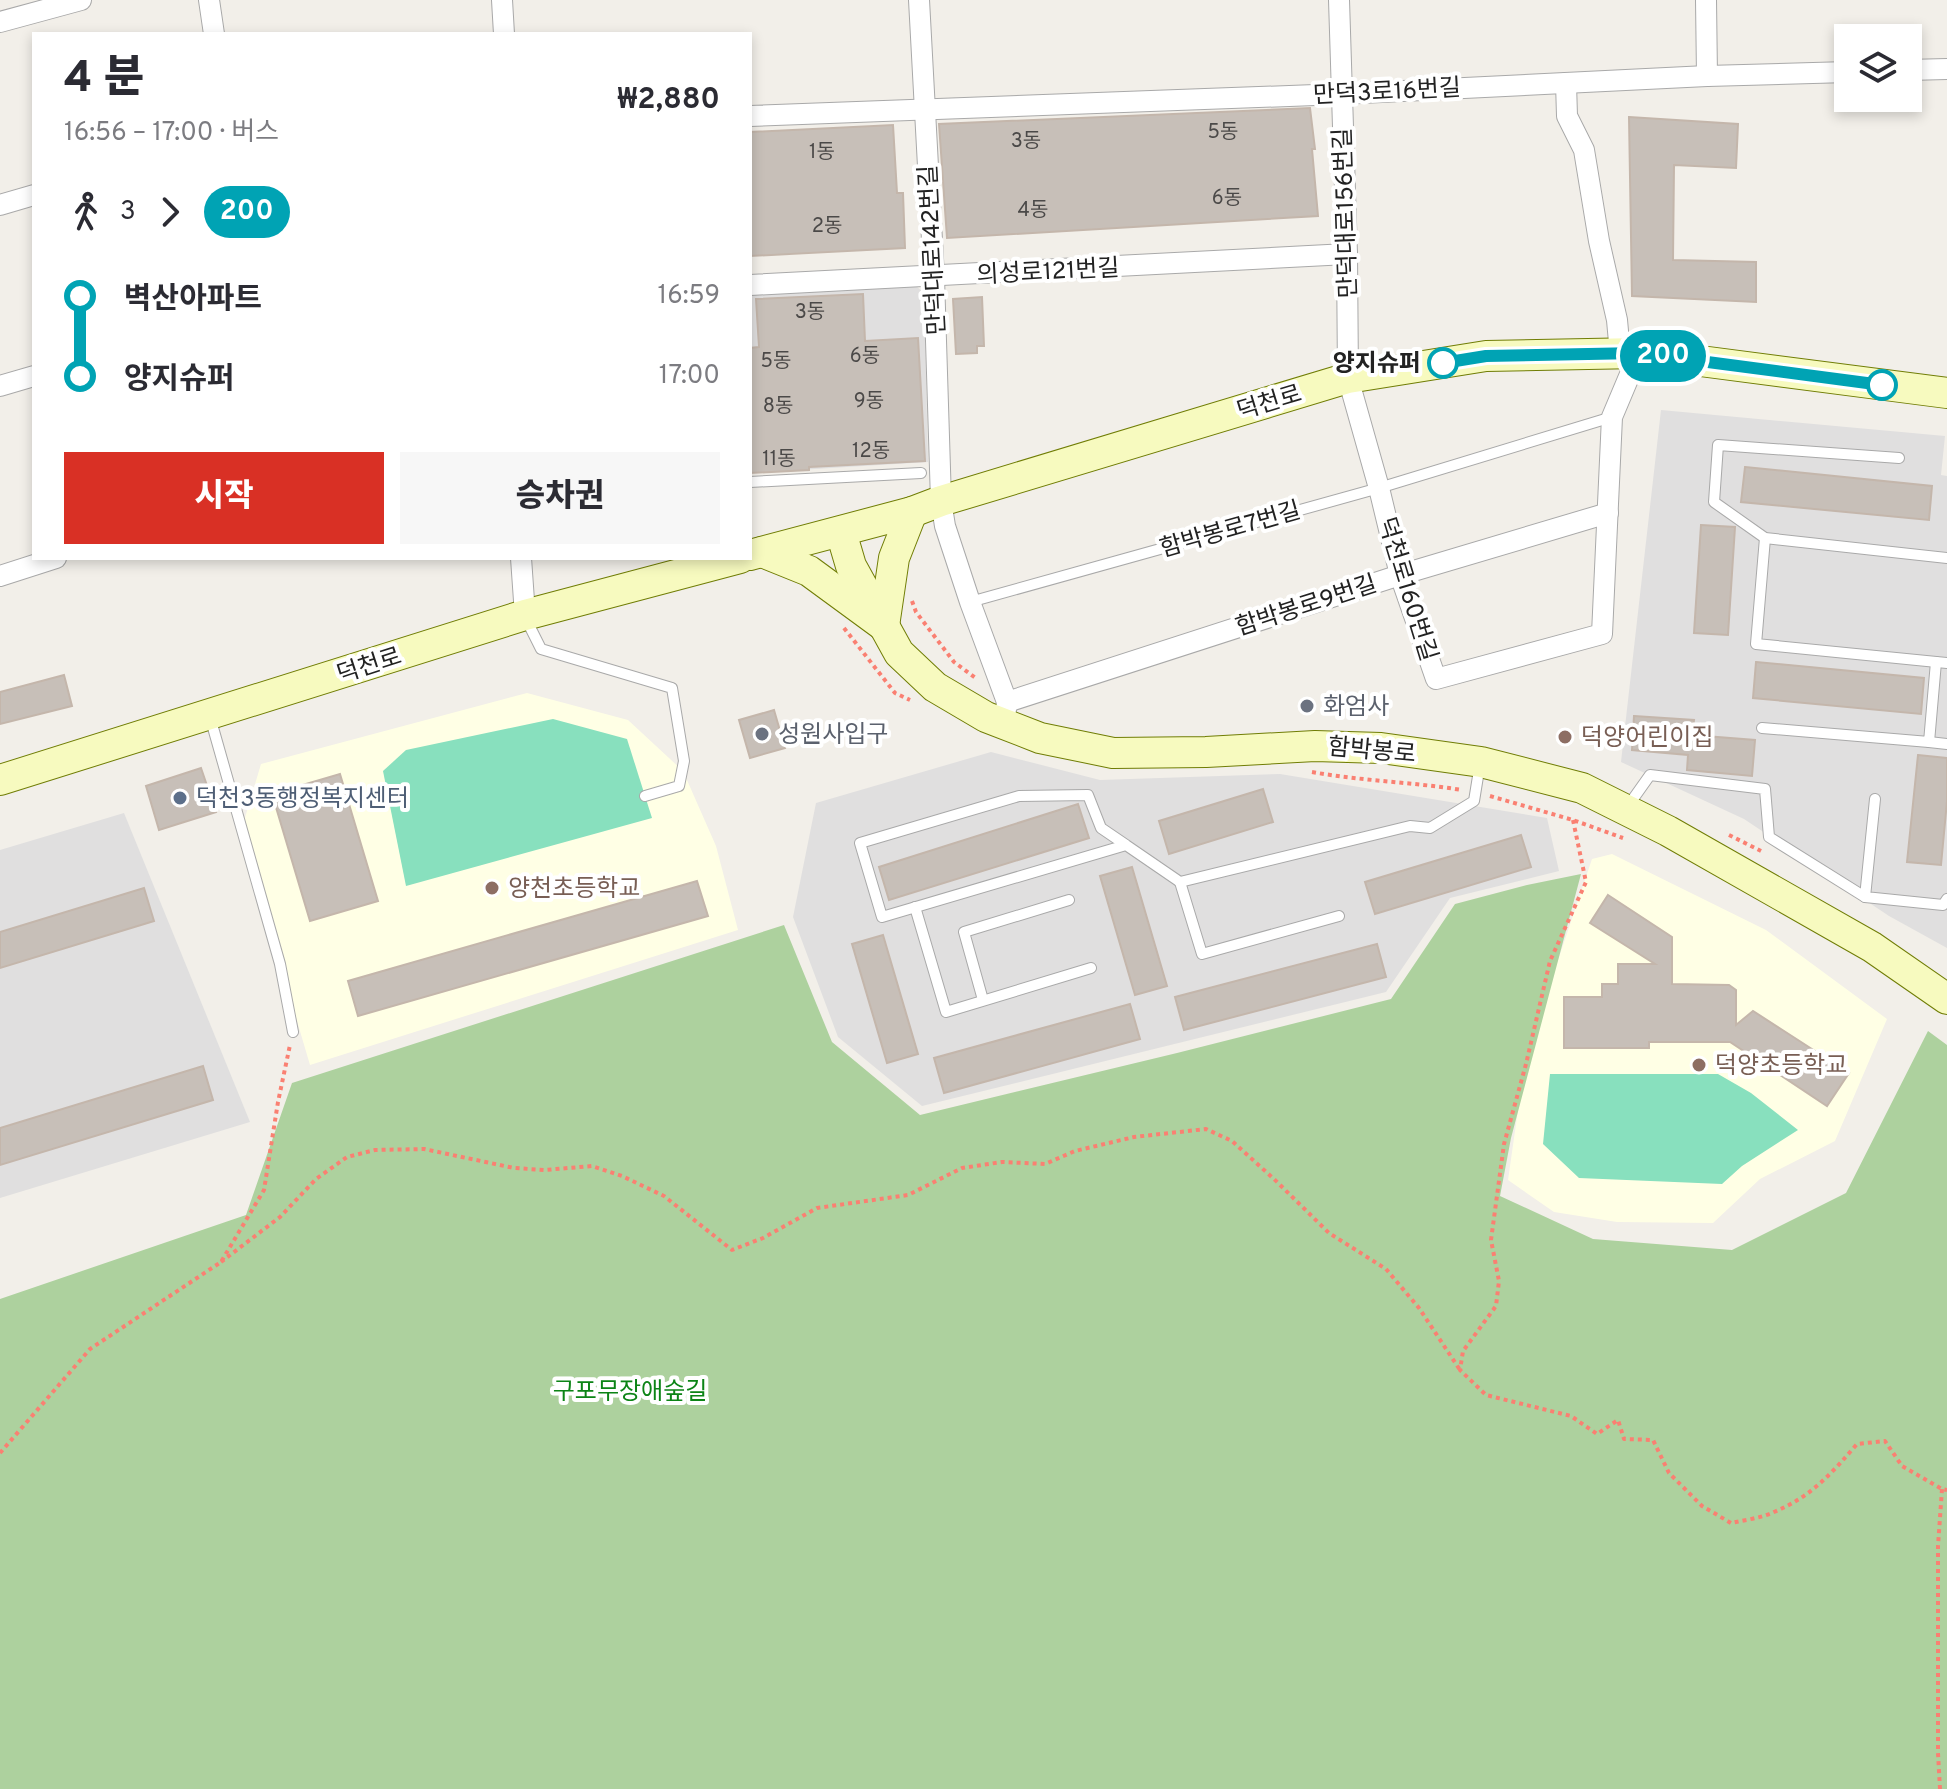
<!DOCTYPE html>
<html lang="ko">
<head>
<meta charset="utf-8">
<style>
	body { margin:0; font-family:Overpass,"Noto Sans KR",sans-serif; background:#f7f7f7; color:#2b2b33; height:100vh; display:flex; flex-direction:column; font-size:30px; white-space:nowrap }
	* { box-sizing:border-box; margin:0 }
	p { font-size:26px; color:#7c7c81 }
	.icon { flex:none; width:44px; height:44px; fill:none; stroke:currentColor; stroke-width:2; stroke-linecap:round; stroke-linejoin:round }
	.map { position:relative; flex:1; overflow:hidden }
	.sheet { position:absolute; left:32px; top:32px; width:720px; height:528px; display:flex; flex-direction:column; background:#fff; border-radius:0px; box-shadow:0 4px 12px #0003 }
	.sheet>* { flex:none }
	.badge { padding:0 16px; border-radius:26px; font-size:28px; line-height:52px }
	.buttons { position:absolute; left:1834px; top:24px; display:grid; gap:16px }
	.buttons a { display:grid; place-items:center; width:88px; height:88px; border-radius:0px; background:#fff; box-shadow:0 4px 12px #0003; font-size:40px }
	.map>.badge { position:absolute; translate:-50% -50%; box-shadow:0 0 0 4px #fff }
	.legs { display:flex; align-items:center; gap:12px; height:88px; padding:0 32px; font-size:26px }
	.legs p { margin-inline-start:auto }
	.head { display:flex; align-items:center; justify-content:space-between; height:136px; padding:0 32px }
	h1 { font-size:44px; font-weight:800; line-height:60px }
	.action { display:flex; gap:16px; margin-top:auto; padding:16px 32px }
	.action a { flex:1; height:92px; border-radius:0px; background:#d93025; color:#fff; font-size:32px; font-weight:800; line-height:92px; text-align:center }
	.action a+a { background:#f7f7f7; color:#2b2b33 }
	ul { padding:0 32px; list-style:none }
	li { display:flex; align-items:center; gap:28px; height:80px; font-size:30px }
	li i { display:grid; place-items:center; width:12px; height:100%; margin:0 10px; background:currentColor }
	li i::after { content:''; width:20px; height:20px; margin:-10px; border:6px solid; border-radius:50%; background:#fff }
	li p { margin-inline-start:auto }
	li:first-child i { background:linear-gradient(#0000 50%,currentColor 0) }
	li:last-child i { background:linear-gradient(currentColor 50%,#0000 0) }
	.map>svg:first-child { display:block }
	.residential { fill:#e0dfdf }
	.education { fill:#ffffe5 }
	.forest { fill:#add19e }
	.pitch { fill:#88e0be }
	.building { fill:#c7bfb8; stroke:#c4b6ab; stroke-width:2 }
	.lines { fill:none; stroke-linecap:round; stroke-linejoin:round }
	.lane-casing { stroke:#a9a9a9; stroke-width:12 }
	.street-casing { stroke:#a9a9a9; stroke-width:22 }
	.secondary-casing { stroke:#707d05; stroke-width:32 }
	.path { stroke:#fa8072; stroke-width:4; stroke-dasharray:4 4; stroke-linecap:butt }
	.lane { stroke:#fff; stroke-width:10 }
	.street { stroke:#fff; stroke-width:20 }
	.secondary { stroke:#f7fabf; stroke-width:30 }
	.line-1-casing { stroke:#fff; stroke-width:18 }
	.line-1 { stroke:#00a3b4; stroke-width:12 }
	.stop-1-dot { fill:#fff; stroke:#00a3b4; stroke-width:4 }
	.worship-dot { fill:#6b7280; stroke:#fff; stroke-width:3 }
	.education-dot { fill:#8d6e63; stroke:#fff; stroke-width:3 }
	.service-dot { fill:#5c6f8a; stroke:#fff; stroke-width:3 }
	.labels { text-anchor:middle; stroke-width:8; stroke-linejoin:round; paint-order:stroke }
	.number-label { font-size:20px; fill:#4b4948 }
	.street-label { font-size:24px; fill:#222; stroke:#fff }
	.stop-label { font-size:24px; font-weight:bold; fill:#222; stroke:#fff; text-anchor:end }
	.worship-label { font-size:24px; fill:#5b616d; stroke:#fff; text-anchor:start }
	.education-label { font-size:24px; fill:#785e54; stroke:#fff; text-anchor:start }
	.service-label { font-size:24px; fill:#4e5e75; stroke:#fff; text-anchor:start }
	.park-label { font-size:24px; fill:#0c8416; stroke:#fff }
</style>
</head>
<body>
<div class="map">
<svg width="1947" height="1789" viewBox="0 0 1947 1789">
	<rect width="100%" height="100%" fill="#f2efe9"/>
	<g class="residential">
		<path d="M 916,286 L 924,293 L 928,462 L 750,473 L 750,294 Z"/>
		<path d="M 1661,410 L 1945,436 L 1941,475 L 1947,476 L 1947,948 L 1889,916 L 1744,819 L 1621,762 Z"/>
		<path d="M 991,752 L 1100,780 L 1280,774 L 1547,818 L 1559,871 L 1450,898 L 1386,992 L 922,1106 L 838,1037 L 793,917 L 816,803 Z"/>
		<path d="M 124,813 L 250,1122 L 0,1198 L 0,850 Z"/>
	</g>
	<g class="education">
		<path d="M 527,693 L 628,720 L 683,771 L 716,846 L 738,930 L 310,1065 L 241,831 L 261,764 Z"/>
		<path d="M 1612,854 L 1766,930 L 1887,1019 L 1835,1141 L 1760,1179 L 1713,1223 L 1617,1222 L 1554,1212 L 1508,1180 L 1518,1110 L 1551,981 L 1592,859 Z"/>
	</g>
	<path class="forest" d="M 1581,874 L 1511,1138 L 1500,1196 L 1593,1239 L 1732,1250 L 1846,1193 L 1928,1031 L 1947,1045 L 1947,1789 L 0,1789 L 0,1299 L 246,1215 L 292,1083 L 784,925 L 832,1042 L 920,1115 L 1177,1053 L 1391,999 L 1455,904 L 1527,885 Z"/>
	<g class="pitch">
		<path d="M 553,719 L 627,739 L 652,818 L 406,886 L 383,771 L 406,750 Z"/>
		<path d="M 1550,1074 L 1718,1074 L 1751,1093 L 1798,1130 L 1742,1166 L 1722,1184 L 1579,1178 L 1543,1144 Z"/>
	</g>
	<g class="building">
		<path d="M 1310,108 L 1315,149 L 1312,149 L 1318,216 L 947,238 L 939,124 Z"/>
		<path d="M 1629,117 L 1738,124 L 1736,168 L 1674,165 L 1673,260 L 1756,262 L 1756,302 L 1632,296 Z"/>
		<path d="M 893,125 L 897,193 L 903,193 L 905,248 L 750,256 L 750,132 Z"/>
		<path d="M 863,294 L 865,341 L 918,338 L 925,461 L 809,467 L 809,470 L 750,473 L 750,348 L 759,347 L 756,299 Z"/>
		<path d="M 982,297 L 984,346 L 977,346 L 977,353 L 956,354 L 953,299 Z"/>
		<path d="M 1745,467 L 1932,486 L 1929,520 L 1741,502 Z"/>
		<path d="M 1701,525 L 1735,527 L 1728,635 L 1694,633 Z"/>
		<path d="M 1756,662 L 1924,678 L 1921,714 L 1753,698 Z"/>
		<path d="M 64,675 L 72,706 L 0,724 L 0,692 Z"/>
		<path d="M 774,710 L 785,748 L 750,758 L 739,720 Z"/>
		<path d="M 1634,716 L 1694,720 L 1692,735 L 1755,740 L 1752,776 L 1687,770 L 1688,755 L 1632,750 Z"/>
		<path d="M 1918,755 L 1947,758 L 1947,801 L 1941,865 L 1907,862 Z"/>
		<path d="M 201,768 L 216,812 L 159,830 L 146,786 Z"/>
		<path d="M 340,774 L 378,901 L 310,921 L 272,794 Z"/>
		<path d="M 1263,789 L 1273,822 L 1169,854 L 1159,821 Z"/>
		<path d="M 1078,804 L 1089,838 L 889,900 L 879,867 Z"/>
		<path d="M 1521,835 L 1531,867 L 1375,914 L 1365,882 Z"/>
		<path d="M 1132,867 L 1167,986 L 1135,995 L 1100,876 Z"/>
		<path d="M 697,881 L 708,916 L 358,1016 L 348,981 Z"/>
		<path d="M 144,888 L 154,921 L 0,968 L 0,932 Z"/>
		<path d="M 1608,895 L 1672,937 L 1672,984 L 1729,985 L 1736,990 L 1736,1025 L 1753,1011 L 1849,1073 L 1827,1106 L 1730,1042 L 1649,1042 L 1649,1048 L 1564,1048 L 1564,997 L 1602,997 L 1602,984 L 1618,984 L 1618,964 L 1655,964 L 1590,923 Z"/>
		<path d="M 883,935 L 918,1054 L 887,1063 L 852,944 Z"/>
		<path d="M 1377,944 L 1386,977 L 1184,1030 L 1175,997 Z"/>
		<path d="M 1130,1004 L 1140,1039 L 944,1093 L 934,1058 Z"/>
		<path d="M 203,1066 L 213,1100 L 0,1165 L 0,1128 Z"/>
	</g>
	<g class="lines">
		<g class="lane-casing">
			<g id="lane">
				<path d="M 1899,458 L 1718,445 L 1714,502 L 1765,538 L 1947,558"/>
				<path d="M 750,482 L 921,473"/>
				<path d="M 1765,538 L 1756,644 L 1947,663"/>
				<path d="M 970,602 L 1379,488 L 1612,417"/>
				<path d="M 525,617 L 541,649 L 672,688 L 684,761 L 679,786 L 645,796"/>
				<path d="M 210,717 L 280,964 L 293,1032"/>
				<path d="M 1762,728 L 1929,742 L 1936,662"/>
				<path d="M 1929,742 L 1947,744"/>
				<path d="M 1875,799 L 1865,897 L 1943,905 L 1947,899"/>
				<path d="M 1628,806 L 1650,775 L 1765,789 L 1769,837 L 1865,897"/>
				<path d="M 1126,845 L 1101,828 L 1088,795 L 1019,796 L 860,843 L 882,917 L 1126,845 L 1180,882 L 1410,826 L 1430,828 L 1474,801 L 1480,764"/>
				<path d="M 1180,882 L 1202,954 L 1339,916"/>
				<path d="M 915,907 L 946,1012 L 1091,968"/>
				<path d="M 983,1000 L 964,932 L 1069,900"/>
			</g>
		</g>
		<g class="street-casing">
			<g id="street">
				<path d="M 209,0 L 214,34"/>
				<path d="M 502,0 L 504,34"/>
				<path d="M 919,0 L 934,277 L 941,501 L 945,526 L 970,602 L 1007,702 L 1004,724"/>
				<path d="M 1339,0 L 1347,254 L 1348,378 L 1379,488 L 1400,575 L 1436,679 L 1602,634 L 1612,417 L 1639,353"/>
				<path d="M 1706,0 L 1707,76"/>
				<path d="M 0,22 L 81,0"/>
				<path d="M 1908,70 L 1947,69"/>
				<path d="M 1566,83 L 1567,116 L 1584,150 L 1599,241 L 1617,320 L 1620,353"/>
				<path d="M 750,116 L 1341,94 L 1707,76 L 1848,72"/>
				<path d="M 0,205 L 34,195"/>
				<path d="M 750,285 L 1347,254"/>
				<path d="M 0,386 L 34,376"/>
				<path d="M 521,558 L 525,615"/>
				<path d="M 0,576 L 56,558"/>
				<path d="M 1007,702 L 1400,575 L 1608,513"/>
			</g>
		</g>
		<g class="secondary-casing">
			<g id="secondary">
				<path d="M 841,532 L 851,566 L 899,653 L 935,687 L 986,717 L 1040,738 L 1113,753 L 1206,752 L 1315,746 L 1381,748 L 1481,762 L 1582,788 L 1668,831 L 1872,947 L 1947,999"/>
				<path d="M 762,552 L 809,571 L 884,626 L 894,558 L 912,512"/>
				<path d="M 750,555 L 912,512 L 941,501 L 1348,378 L 1486,356 L 1639,353 L 1947,393"/>
				<path d="M 0,780 L 525,615 L 740,558"/>
			</g>
		</g>
		<g class="path">
			<path d="M 912,601 L 916,612 L 954,662 L 977,679"/>
			<path d="M 844,628 L 895,693 L 910,700"/>
			<path d="M 1312,772 C 1362,781 1412,782 1462,790"/>
			<path d="M 1490,796 L 1573,820 L 1623,838"/>
			<path d="M 1573,820 L 1586,882 L 1550,961 L 1526,1064 L 1504,1144 L 1491,1240 L 1499,1281 L 1496,1306 L 1463,1351 L 1460,1370 L 1486,1395 L 1571,1416 L 1597,1434 L 1618,1420 L 1624,1439 L 1653,1440 L 1669,1473 L 1702,1506 L 1731,1523 C 1745,1520 1761,1518 1774,1512 C 1811,1497 1832,1473 1857,1444 L 1885,1441 L 1902,1466 L 1942,1489 L 1947,1490"/>
			<path d="M 1729,835 L 1761,851"/>
			<path d="M 221,1262 L 280,1217 L 316,1179 L 347,1157 L 375,1150 L 424,1149 L 514,1168 L 545,1170 L 592,1166 L 622,1176 L 664,1196 L 732,1250 L 763,1238 L 817,1208 L 908,1195 L 962,1168 L 1002,1162 L 1045,1164 L 1075,1151 L 1134,1137 L 1206,1129 L 1232,1141 L 1274,1179 L 1329,1233 L 1386,1269 L 1419,1308 L 1460,1370"/>
			<path d="M 0,1453 L 90,1349 L 221,1262 L 264,1190 L 278,1102 L 290,1045"/>
			<path d="M 1940,1789 L 1938,1753 L 1938,1546 L 1942,1489"/>
		</g>
		<use href="#lane" class="lane"/>
		<use href="#street" class="street"/>
		<use href="#secondary" class="secondary"/>
	</g>
	<g class="lines">
		<g class="line-1-casing">
			<path id="line-1" d="M 1443,363 L 1486,356 L 1639,353 L 1882,385"/>
		</g>
		<use href="#line-1" class="line-1"/>
	</g>
	<g class="stop-1-dot">
		<circle cx="1443" cy="363" r="14"/>
		<circle cx="1882" cy="385" r="14"/>
	</g>
	<g class="worship-dot">
		<circle cx="1307" cy="706" r="8"/>
		<circle cx="762" cy="734" r="8"/>
	</g>
	<g class="education-dot">
		<circle cx="1565" cy="737" r="8"/>
		<circle cx="492" cy="888" r="8"/>
		<circle cx="1699" cy="1065" r="8"/>
	</g>
	<circle class="service-dot" cx="180" cy="798" r="8"/>
	<g class="labels">
		<g class="number-label">
			<text x="1223" y="138">5동</text>
			<text x="1026" y="147">3동</text>
			<text x="822" y="158">1동</text>
			<text x="1227" y="204">6동</text>
			<text x="1033" y="216">4동</text>
			<text x="827" y="232">2동</text>
			<text x="810" y="318">3동</text>
			<text x="865" y="362">6동</text>
			<text x="776" y="367">5동</text>
			<text x="869" y="407">9동</text>
			<text x="778" y="412">8동</text>
			<text x="871" y="457">12동</text>
			<text x="779" y="465">11동</text>
		</g>
		<g class="street-label">
			<text transform="translate(1387 91) rotate(-3)" y="8">만덕3로16번길</text>
			<text transform="translate(1345 213) rotate(-92)" y="8">만덕대로156번길</text>
			<text transform="translate(932 250) rotate(-93)" y="8">만덕대로142번길</text>
			<text transform="translate(1048 271) rotate(-3)" y="8">의성로121번길</text>
			<text transform="translate(1269 402) rotate(-17)" y="8">덕천로</text>
			<text transform="translate(1230 529) rotate(-16)" y="8">함박봉로7번길</text>
			<text transform="translate(1408 589) rotate(73)" y="8">덕천로160번길</text>
			<text transform="translate(1306 605) rotate(-18)" y="8">함박봉로9번길</text>
			<text transform="translate(369 665) rotate(-18)" y="8">덕천로</text>
			<text transform="translate(1372 750) rotate(5)" y="8">함박봉로</text>
		</g>
		<g class="stop-label">
			<text x="1421" y="371">양지슈퍼</text>
		</g>
		<g class="worship-label">
			<text x="1323" y="714">화엄사</text>
			<text x="778" y="742">성원사입구</text>
		</g>
		<g class="education-label">
			<text x="1581" y="745">덕양어린이집</text>
			<text x="508" y="896">양천초등학교</text>
			<text x="1715" y="1073">덕양초등학교</text>
		</g>
		<g class="service-label">
			<text x="196" y="806">덕천3동행정복지센터</text>
		</g>
		<g class="park-label">
			<text x="630" y="1399">구포무장애숲길</text>
		</g>
	</g>
</svg>
<div class="buttons">
<a><svg class="icon" aria-label="layers" viewBox="0 0 24 24"><path d="M12 4l9 5-9 5-9-5zM3 14l9 5 9-5"/></svg></a>
</div>
<b class="badge" style="left:1663px;top:356px;background:#00a3b4;color:#fff">200</b>
<section class="sheet">
<div class="head"><div><h1>4 분</h1><p>16:56 – 17:00 · 버스</p></div><b>₩2,880</b></div>
<div class="legs"><svg class="icon" aria-label="walk" viewBox="0 0 24 24"><circle cx="13" cy="4" r="2"/><path d="M13 8l-2 6 4 7M11 14l-3 7M7 12l3-4h3l4 4"/></svg>3<svg class="icon" aria-label="forward" viewBox="0 0 24 24"><path d="M9 5l7 7-7 7"/></svg><b class="badge" style="background:#00a3b4;color:#fff">200</b></div>
<ul>
<li><i style="color:#00a3b4"></i><b>벽산아파트</b><p>16:59</p></li>
<li><i style="color:#00a3b4"></i><b>양지슈퍼</b><p>17:00</p></li>
</ul>
<div class="action"><a>시작</a><a>승차권</a></div>
</section>
</div>
</body>
</html>
